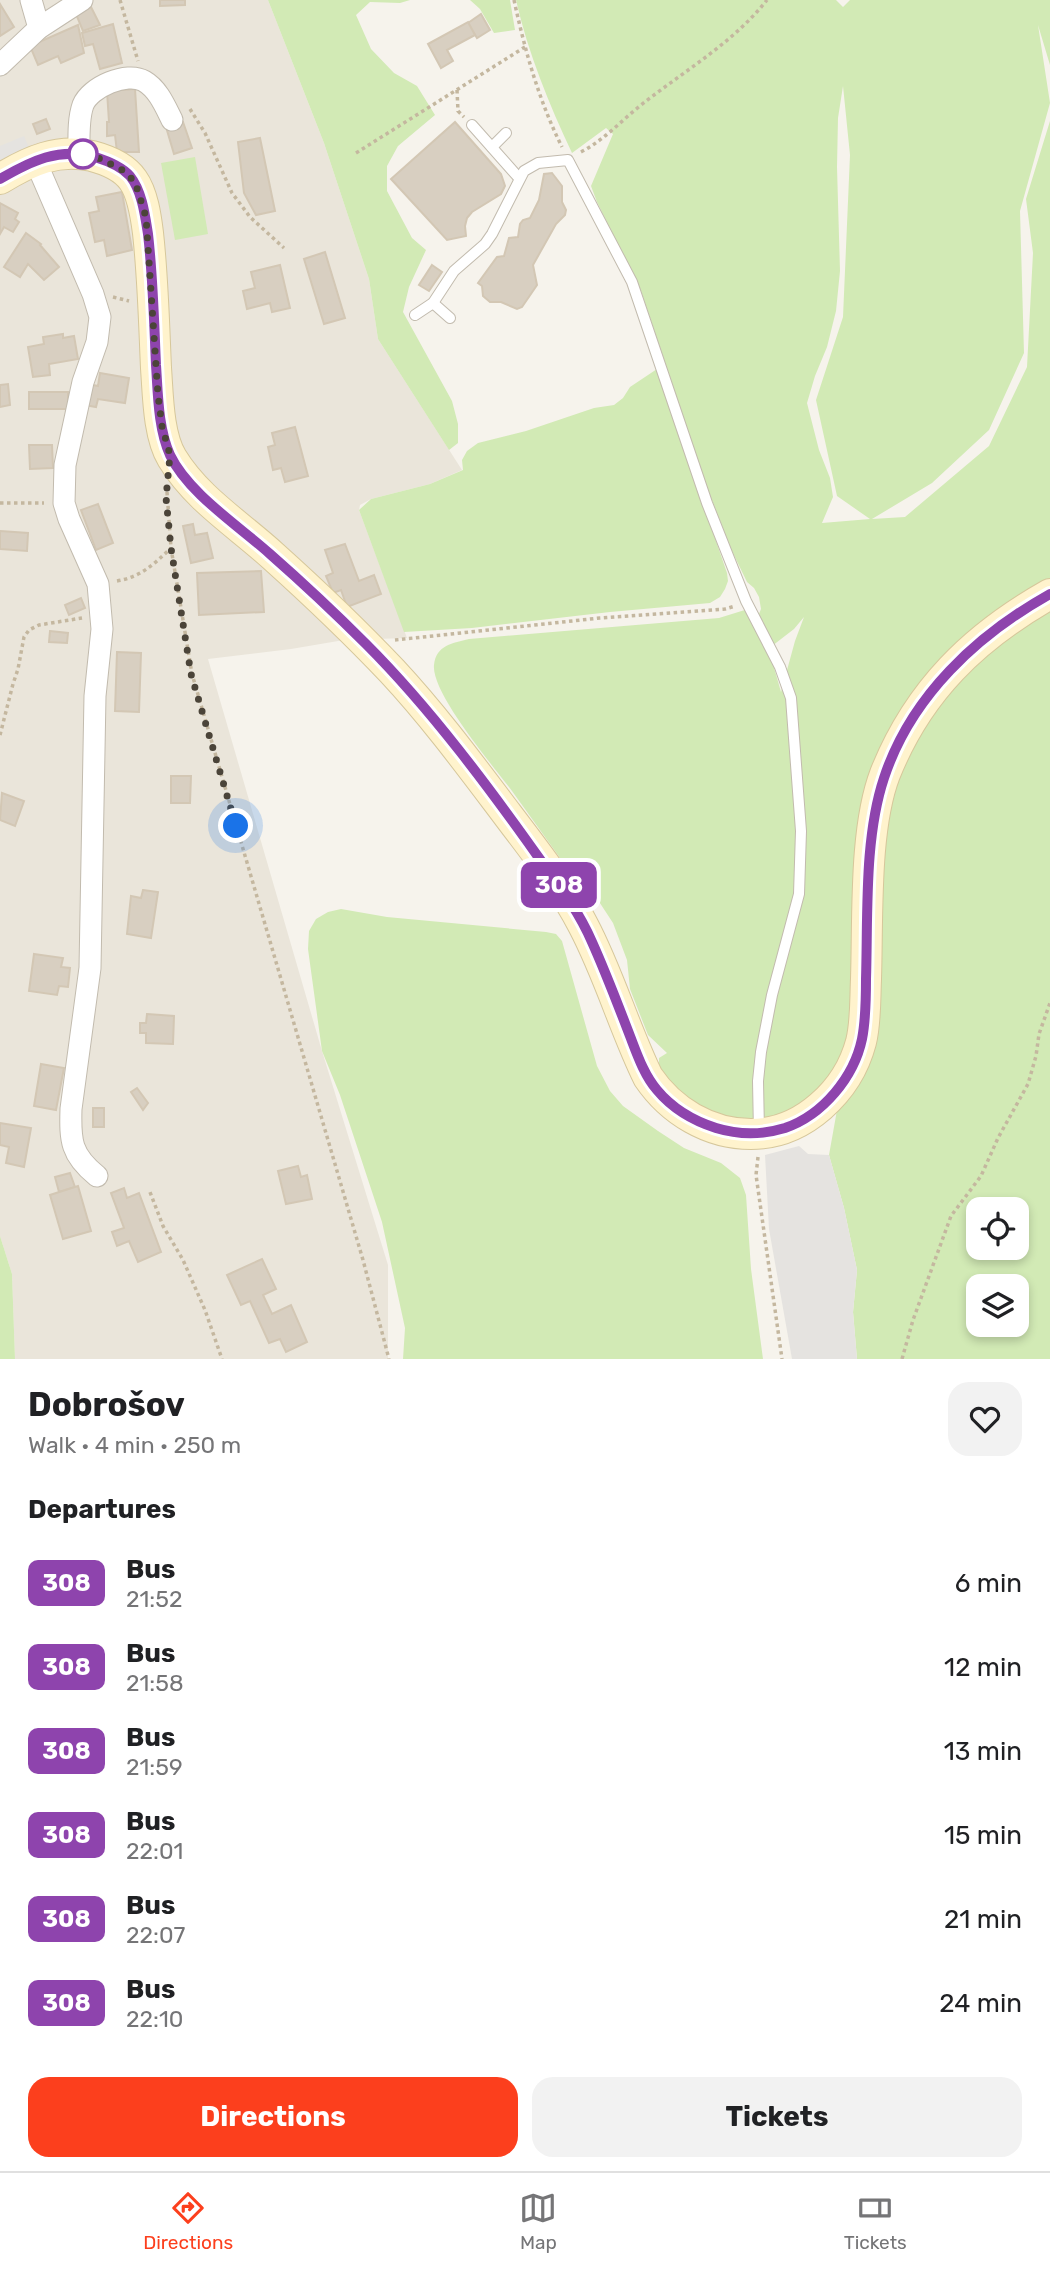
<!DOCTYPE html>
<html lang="en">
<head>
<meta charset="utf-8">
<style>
	body { margin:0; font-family:Rubik,sans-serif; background:#f2f2f2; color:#202124; height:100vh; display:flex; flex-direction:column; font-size:26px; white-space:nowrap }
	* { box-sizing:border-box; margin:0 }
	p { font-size:23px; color:#757577 }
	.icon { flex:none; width:38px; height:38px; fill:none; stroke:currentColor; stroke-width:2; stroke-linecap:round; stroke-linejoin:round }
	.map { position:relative; height:1359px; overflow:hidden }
	.sheet { display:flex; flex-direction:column; background:#fff; flex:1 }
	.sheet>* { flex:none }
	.badge { padding:0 14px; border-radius:10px; font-size:24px; line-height:46px }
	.controls { position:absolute; left:966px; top:1197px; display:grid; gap:14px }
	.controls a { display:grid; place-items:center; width:63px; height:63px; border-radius:14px; background:#fff; box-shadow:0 4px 10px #0003; font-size:35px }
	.you { position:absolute; width:35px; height:35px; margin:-18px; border:5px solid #fff; border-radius:50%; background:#1a73e8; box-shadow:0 0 0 10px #1a73e833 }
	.map>.badge { position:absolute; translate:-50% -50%; box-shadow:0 0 0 4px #fff }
	h2 { padding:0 28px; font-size:26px; line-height:63px }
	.round { display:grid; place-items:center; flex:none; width:74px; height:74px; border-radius:21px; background:#f2f2f2 }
	.overview { display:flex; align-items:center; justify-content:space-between; height:119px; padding:0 28px }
	h1 { font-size:33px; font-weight:700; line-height:52px }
	.action { display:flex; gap:14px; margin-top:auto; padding:14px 28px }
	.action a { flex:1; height:80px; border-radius:21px; background:#fc3f1d; color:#fff; font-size:28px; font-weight:700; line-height:80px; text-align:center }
	.action a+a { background:#f2f2f2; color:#202124 }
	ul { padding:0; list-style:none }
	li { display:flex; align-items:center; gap:21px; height:84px; padding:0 28px }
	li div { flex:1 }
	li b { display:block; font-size:26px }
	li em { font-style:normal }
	li .badge { min-width:77px; font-weight:700; text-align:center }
	.tab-bar { display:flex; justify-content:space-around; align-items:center; height:98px; border-top:2px solid #e0e0e0; background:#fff; font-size:19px; color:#757577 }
	.tab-bar a { display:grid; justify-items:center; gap:4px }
	.tab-bar .active { color:#fc3f1d }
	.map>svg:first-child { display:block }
	.residential { fill:#eae5da }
	.green { fill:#d2eab5; fill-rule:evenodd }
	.parking { fill:#e5e3e0 }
	.building { fill:#d8cfc1; stroke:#d3c7b4; stroke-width:2 }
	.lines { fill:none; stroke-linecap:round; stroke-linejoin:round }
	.lane-casing { stroke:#c2bbae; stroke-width:12 }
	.street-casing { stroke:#c2bbae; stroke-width:23 }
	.secondary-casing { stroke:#d6c79b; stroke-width:32 }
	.path { stroke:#c4b79f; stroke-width:3.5; stroke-dasharray:3.5 3.5; stroke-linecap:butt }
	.lane { stroke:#fff; stroke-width:10 }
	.street { stroke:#fff; stroke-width:21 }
	.secondary { stroke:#fff3cd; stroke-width:30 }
	.line-casing { stroke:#fff; stroke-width:16 }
	.line { stroke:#8e44ad; stroke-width:10 }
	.walk { stroke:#4b4439; stroke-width:7; stroke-dasharray:0 12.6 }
	.stop-dot { fill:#fff; stroke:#8e44ad; stroke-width:3.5 }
</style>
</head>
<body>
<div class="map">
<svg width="1050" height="1359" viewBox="0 0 1050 1359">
	<rect width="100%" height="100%" fill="#f6f3ec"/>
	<path class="residential" d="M 0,0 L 268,0 L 324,143 L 369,279 L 378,339 L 462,470 L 430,484 L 371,499 L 360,505 L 359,510 L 407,638 L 344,640 L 291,649 L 208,659 L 322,1051 L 388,1265 L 388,1359 L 15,1359 L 12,1274 L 0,1236 Z"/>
	<g class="green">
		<path d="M 268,0 L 410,0 L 400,3 L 370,2 L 356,15 L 371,49 L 394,73 L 417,86 L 435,115 L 398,146 L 387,166 L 387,191 L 412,238 L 426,250 L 409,287 L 403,312 L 452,401 L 458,424 L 458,443 L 449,450 L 378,339 L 369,279 L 324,143 Z"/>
		<path d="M 470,0 L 510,0 L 515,30 L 494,33 L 480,9 Z"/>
		<path d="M 516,0 L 836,0 L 843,7 L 850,0 L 1050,0 L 1050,65 L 1038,25 L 1050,103 L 1020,211 L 1024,353 L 989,430 L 932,483 L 872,519 L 905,517 L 989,446 L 1027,367 L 1033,253 L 1026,199 L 1050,121 L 1050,581 L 904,710 L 843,1059 L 821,1090 L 780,1117 L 731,1121 L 698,1109 L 659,1071 L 659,1058 L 667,1053 L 648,1035 L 630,989 L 627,960 L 613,923 L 596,897 L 578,883 C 556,852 534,822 512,791 C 494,767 431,693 434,665 C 436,645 453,643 469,639 L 719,618 L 748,609 L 771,657 L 781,692 L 795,641 L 804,617 L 794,629 L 772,646 L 759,614 L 761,609 L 759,597 L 754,588 L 747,582 L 731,549 L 708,490 L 641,291 L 597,202 L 591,186 L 613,134 L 606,128 L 572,153 C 549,104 528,53 516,0 ZM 843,86 L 850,155 L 843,317 L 816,400 L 837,496 L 870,519 L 822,523 L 833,497 L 830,478 L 819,450 L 807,403 L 815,376 L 827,347 L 836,311 L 840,271 L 837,167 L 838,118 Z"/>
		<path d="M 195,157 L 208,234 L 175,240 L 161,163 Z"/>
		<path d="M 657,369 L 727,573 L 728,581 L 725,589 L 720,597 L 710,603 L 610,612 L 472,628 L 404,632 L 359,510 L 371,499 L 430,484 L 463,470 L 462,460 L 467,451 L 478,443 L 526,431 L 594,408 L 614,405 L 623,398 L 630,387 Z"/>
		<path d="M 1050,607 L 1050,1359 L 857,1359 L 853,1312 L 857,1270 L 844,1208 L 829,1155 L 896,779 L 924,722 L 969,666 ZM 978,1209 L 1017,1209 L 1017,1248 L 978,1248 ZM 978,1286 L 1017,1286 L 1017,1325 L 978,1325 Z"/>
		<path d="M 341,909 L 387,917 L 546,932 L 556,934 L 562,941 L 597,1066 L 610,1091 L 623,1106 L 658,1131 L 684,1148 L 721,1163 L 740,1178 L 746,1195 L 751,1269 L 763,1359 L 403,1359 L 405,1328 L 382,1222 L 340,1095 L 322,1051 L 308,949 L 309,931 L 316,919 L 328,912 Z"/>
		<path d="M 0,1236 L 12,1274 L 15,1359 L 0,1359 Z"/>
	</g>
	<g class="parking">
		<path d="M 24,136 L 30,150 L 0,162 L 0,146 Z"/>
		<path d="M 799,1146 L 808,1154 L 829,1155 L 844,1208 L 857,1270 L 853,1312 L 857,1359 L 792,1359 L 769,1229 L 765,1155 Z"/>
	</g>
	<g class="building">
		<path d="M 160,0 L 185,0 L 185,5 L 160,6 Z"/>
		<path d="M 0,4 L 14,27 L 0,36 Z"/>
		<path d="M 91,7 L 100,25 L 83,31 L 76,14 Z"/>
		<path d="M 481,14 L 490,30 L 477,38 L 468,23 Z"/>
		<path d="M 468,22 L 475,35 L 447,50 L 453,61 L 441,68 L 428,44 Z"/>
		<path d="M 113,24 L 122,63 L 100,69 L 93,44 L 85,46 L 82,33 Z"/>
		<path d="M 78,25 L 84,53 L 61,63 L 58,56 L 38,65 L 30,46 Z"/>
		<path d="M 135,89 L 139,152 L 117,152 L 115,135 L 107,136 L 107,122 L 109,122 L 107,91 Z"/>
		<path d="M 46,119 L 50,129 L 37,134 L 33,124 Z"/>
		<path d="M 183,122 L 192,148 L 174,154 L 166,127 Z"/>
		<path d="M 455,122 L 501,174 L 505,186 L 501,194 L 472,212 L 467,218 L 465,226 L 466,236 L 447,240 L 391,179 Z"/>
		<path d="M 260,138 L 275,211 L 256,215 L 244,193 L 238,142 Z"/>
		<path d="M 552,173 L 562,186 L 562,202 L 566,210 L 565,215 L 556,224 L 533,265 L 537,285 L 522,307 L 517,309 L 501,302 L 490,302 L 483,296 L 482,286 L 478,283 L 497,257 L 504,256 L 509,238 L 518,237 L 520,224 L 523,220 L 530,218 L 539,200 L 544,174 Z"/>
		<path d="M 122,192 L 132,250 L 107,256 L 104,240 L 95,242 L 89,213 L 99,211 L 96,197 Z"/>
		<path d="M 0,203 L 18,213 L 15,219 L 19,222 L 13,232 L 4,227 L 0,234 Z"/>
		<path d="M 26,233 L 41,244 L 40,245 L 59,267 L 44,280 L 28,264 L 20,277 L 4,267 Z"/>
		<path d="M 325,252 L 345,318 L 324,324 L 304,259 Z"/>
		<path d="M 280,265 L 290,308 L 272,312 L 270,303 L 247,309 L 243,291 L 255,288 L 251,272 Z"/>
		<path d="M 432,265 L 442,272 L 429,291 L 419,285 Z"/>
		<path d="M 63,334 L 63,338 L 74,336 L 78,359 L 49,364 L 50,375 L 33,377 L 28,347 L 44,344 L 43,337 Z"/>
		<path d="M 100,373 L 129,378 L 125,403 L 98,399 L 96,407 L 84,405 L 88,384 L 98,386 Z"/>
		<path d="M 8,384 L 10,405 L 0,407 L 0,385 Z"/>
		<rect x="29" y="392" width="39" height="17"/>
		<path d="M 295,427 L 308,476 L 285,482 L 281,468 L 273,470 L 268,447 L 275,445 L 272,433 Z"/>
		<path d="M 29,445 L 52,445 L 53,468 L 30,469 Z"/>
		<path d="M 98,504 L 113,543 L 96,550 L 81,510 Z"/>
		<path d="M 193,524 L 195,535 L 207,533 L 213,558 L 191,563 L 183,526 Z"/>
		<path d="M 0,531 L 28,533 L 27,551 L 0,549 Z"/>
		<path d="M 345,544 L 359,581 L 374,575 L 381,594 L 347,607 L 341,590 L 333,593 L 326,576 L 333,573 L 325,550 Z"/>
		<path d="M 261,571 L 264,612 L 199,615 L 197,573 Z"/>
		<path d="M 81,598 L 85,608 L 69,615 L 65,605 Z"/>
		<path d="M 50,631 L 68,633 L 67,643 L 49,642 Z"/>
		<path d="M 117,652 L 141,653 L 139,712 L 115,711 Z"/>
		<path d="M 171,776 L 191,776 L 190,803 L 171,803 Z"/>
		<path d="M 2,793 L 24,801 L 15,826 L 0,820 Z"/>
		<path d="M 143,890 L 158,892 L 151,938 L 127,934 L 131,896 L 141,898 Z"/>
		<path d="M 34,954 L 63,958 L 61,967 L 70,968 L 68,987 L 59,986 L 57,995 L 29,991 Z"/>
		<path d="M 147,1014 L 174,1016 L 173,1044 L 146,1043 L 146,1033 L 140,1033 L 140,1023 L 146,1023 Z"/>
		<path d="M 41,1064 L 64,1068 L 56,1110 L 34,1106 Z"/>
		<path d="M 137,1088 L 148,1103 L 143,1110 L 131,1092 Z"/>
		<rect x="93" y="1108" width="11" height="19"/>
		<path d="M 0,1123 L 31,1128 L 24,1167 L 6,1163 L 9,1147 L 0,1145 Z"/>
		<path d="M 298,1166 L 301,1177 L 307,1175 L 312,1199 L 286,1204 L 278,1171 Z"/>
		<path d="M 70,1173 L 75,1187 L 59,1192 L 55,1177 Z"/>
		<path d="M 78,1186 L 91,1231 L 63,1239 L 50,1195 Z"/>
		<path d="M 124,1188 L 127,1198 L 139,1193 L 161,1252 L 138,1262 L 129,1241 L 117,1246 L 112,1232 L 124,1228 L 111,1193 Z"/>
		<path d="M 262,1259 L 276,1289 L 263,1295 L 272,1314 L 291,1305 L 307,1342 L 286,1352 L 280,1339 L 269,1343 L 250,1301 L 241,1305 L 227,1275 Z"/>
	</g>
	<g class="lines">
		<g class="lane-casing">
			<g id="lane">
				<path d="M 472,125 L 519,178"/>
				<path d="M 492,147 L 506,133"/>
				<path d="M 433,303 L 450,318"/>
				<path d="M 415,315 L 433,303 L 454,271 L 485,244 L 492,234 L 524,171 L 538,163 L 568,160 L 632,282 L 707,503 L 746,601 L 780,667 L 791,698 L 801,831 L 799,894 L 772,995 L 761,1052 L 758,1081 L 759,1132"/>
			</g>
		</g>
		<g class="street-casing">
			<g id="street">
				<path d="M 31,0 L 39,28"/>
				<path d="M 0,65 L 39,28 L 82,0"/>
				<path d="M 79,153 C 79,138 78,119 83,105 C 90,87 127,71 144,81 C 158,89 165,106 172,120"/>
				<path d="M 35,160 L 93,294 L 100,317 L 97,342 L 83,382 L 65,465 L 64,503 L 69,519 L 98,584 L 102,629 L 95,696 L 90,968 L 71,1109 C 70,1141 71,1155 97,1176"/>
			</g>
		</g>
		<g class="secondary-casing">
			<path id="secondary" d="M 0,179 C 29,161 58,148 92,156 C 107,160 124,167 133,180 C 143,194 146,217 148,233 C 153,278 154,323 156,368 C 158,394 158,435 172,458 C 197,499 238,524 273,556 C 313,592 354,631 392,671 C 433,715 470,765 507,814 C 534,850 563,886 583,925 C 609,974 624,1028 648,1077 C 671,1111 709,1134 751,1134 C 803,1134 848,1091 861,1042 C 866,1022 865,1000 866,979 C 868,918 864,829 885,774 C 918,691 974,637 1050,594"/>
		</g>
		<g class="path">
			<path d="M 120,0 L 138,61"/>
			<path d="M 514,0 C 525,51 539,101 562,147"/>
			<path d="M 457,90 L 458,111 L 464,117"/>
			<path d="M 190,109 L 205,133 L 232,193 L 250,217 L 284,248"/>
			<path d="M 581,152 C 604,140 621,121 641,105 C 684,71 733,43 767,0"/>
			<path d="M 356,153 L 525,47"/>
			<path d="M 113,297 L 129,301"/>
			<path d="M 167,492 L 171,548 L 192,674 L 363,1260 L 389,1359"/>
			<path d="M 0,503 L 44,503"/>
			<path d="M 117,581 C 141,577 154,564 171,548"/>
			<path d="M 395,640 L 600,618 L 725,609 L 735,606"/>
			<path d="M 0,735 L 13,684 L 18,669 L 24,637 L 29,630 L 39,625 L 82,618"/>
			<path d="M 758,1157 L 756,1175 L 782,1359"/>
			<path d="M 150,1192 L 163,1226 L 183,1260 L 205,1310 L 222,1359"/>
			<path d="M 902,1359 L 913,1320 L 951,1216 L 981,1176 L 998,1138 L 1028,1084 L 1036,1056 L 1039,1034 L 1050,1003"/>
		</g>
		<use href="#lane" class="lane"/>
		<use href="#street" class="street"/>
		<use href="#secondary" class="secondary"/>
	</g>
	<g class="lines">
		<g class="line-casing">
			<path id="line" d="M 0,179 C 31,161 59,147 95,157 C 108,161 121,166 130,176 C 142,191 145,215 148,234 C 153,277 154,321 156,365 C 158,394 158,428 170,455 C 188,493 239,526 270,554 C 303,583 335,613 366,644 C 431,709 491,790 544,865 C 562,889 580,914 592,942 C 606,973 618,1005 630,1036 C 637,1054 644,1075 657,1090 C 672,1108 694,1121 716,1128 C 739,1135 762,1135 785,1128 C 823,1115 854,1077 862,1039 C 866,1019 866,999 866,979 C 868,915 864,838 884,778 C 911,696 977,635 1050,594"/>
		</g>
		<use href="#line" class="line"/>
		<path class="walk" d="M 83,154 L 79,153 L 101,159 L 124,171 L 135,182 L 146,217 L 158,395 L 162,426 L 170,455 L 166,498 L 171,548 L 191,674 L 236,826"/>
	</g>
	<circle class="stop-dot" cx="83" cy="154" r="14"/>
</svg>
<div class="controls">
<a><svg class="icon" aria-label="locate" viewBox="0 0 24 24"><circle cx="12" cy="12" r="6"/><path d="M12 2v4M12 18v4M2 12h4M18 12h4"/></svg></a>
<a><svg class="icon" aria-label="layers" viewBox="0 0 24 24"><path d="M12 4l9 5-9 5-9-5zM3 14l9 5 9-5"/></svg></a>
</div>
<div class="you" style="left:236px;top:826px"></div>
<b class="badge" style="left:559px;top:885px;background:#8e44ad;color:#fff">308</b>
</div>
<section class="sheet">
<div class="overview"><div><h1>Dobrošov</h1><p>Walk · 4 min · 250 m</p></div><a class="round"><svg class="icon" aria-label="heart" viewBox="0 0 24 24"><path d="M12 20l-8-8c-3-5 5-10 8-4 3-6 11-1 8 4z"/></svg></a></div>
<h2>Departures</h2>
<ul>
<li><span class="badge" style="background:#8e44ad;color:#fff">308</span><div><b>Bus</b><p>21:52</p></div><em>6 min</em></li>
<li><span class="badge" style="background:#8e44ad;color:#fff">308</span><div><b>Bus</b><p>21:58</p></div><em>12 min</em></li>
<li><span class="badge" style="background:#8e44ad;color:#fff">308</span><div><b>Bus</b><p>21:59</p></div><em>13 min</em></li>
<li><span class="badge" style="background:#8e44ad;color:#fff">308</span><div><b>Bus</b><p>22:01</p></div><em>15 min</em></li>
<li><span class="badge" style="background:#8e44ad;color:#fff">308</span><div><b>Bus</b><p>22:07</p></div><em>21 min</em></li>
<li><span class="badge" style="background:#8e44ad;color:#fff">308</span><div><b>Bus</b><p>22:10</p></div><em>24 min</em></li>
</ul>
<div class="action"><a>Directions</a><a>Tickets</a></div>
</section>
<nav class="tab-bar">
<a class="active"><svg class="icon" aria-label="directions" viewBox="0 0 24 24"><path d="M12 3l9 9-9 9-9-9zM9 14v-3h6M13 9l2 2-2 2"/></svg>Directions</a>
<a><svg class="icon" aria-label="map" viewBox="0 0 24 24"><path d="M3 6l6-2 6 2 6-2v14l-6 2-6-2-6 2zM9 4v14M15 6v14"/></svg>Map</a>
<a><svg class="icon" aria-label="tickets" viewBox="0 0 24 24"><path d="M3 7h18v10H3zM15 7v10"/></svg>Tickets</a>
</nav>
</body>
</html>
